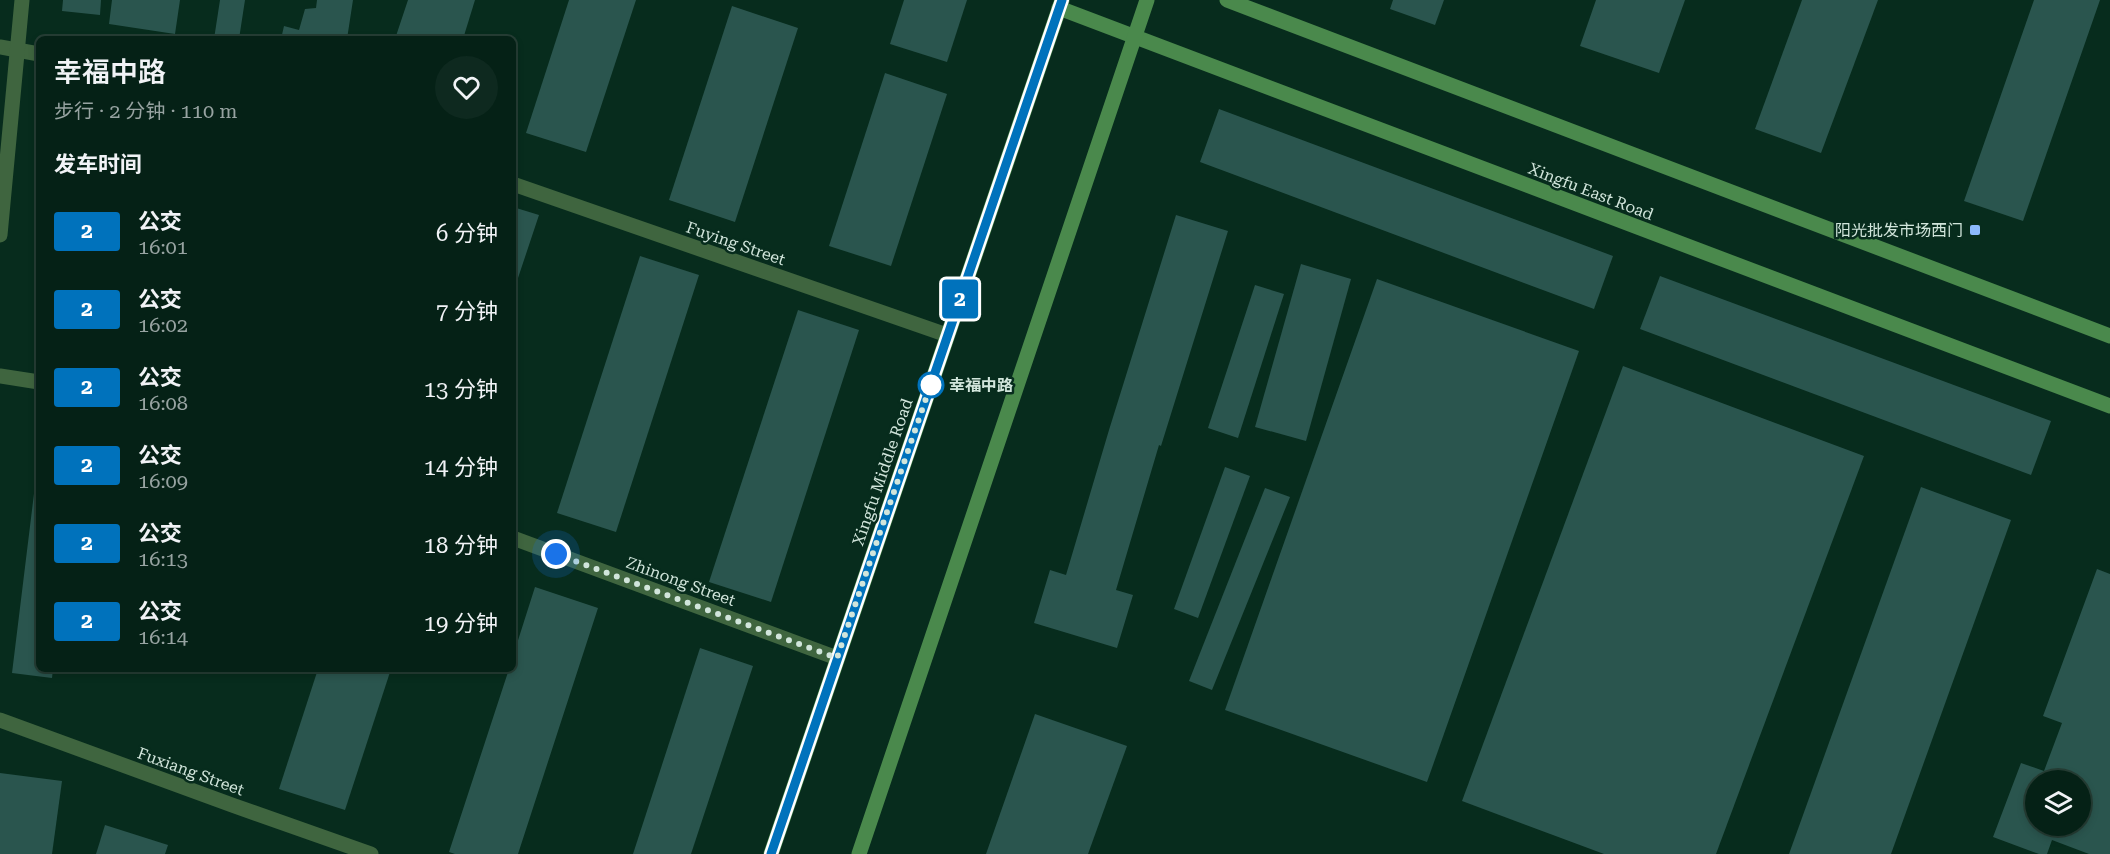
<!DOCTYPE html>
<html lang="zh">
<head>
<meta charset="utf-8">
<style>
	body { margin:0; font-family:"Roboto Serif","Noto Sans SC",serif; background:#0e291f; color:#f1f3f6; height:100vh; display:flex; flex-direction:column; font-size:22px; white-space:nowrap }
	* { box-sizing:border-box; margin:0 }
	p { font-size:20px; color:#97a3a1 }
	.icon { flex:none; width:33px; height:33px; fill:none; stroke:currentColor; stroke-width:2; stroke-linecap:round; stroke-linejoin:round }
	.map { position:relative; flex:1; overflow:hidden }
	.panel { position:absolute; left:36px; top:36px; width:480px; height:636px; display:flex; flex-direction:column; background:#052116; border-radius:9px; box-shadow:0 3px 9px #0003,0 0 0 2px #263e35 }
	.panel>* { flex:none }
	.badge { padding:0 12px; border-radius:4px; font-size:21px; line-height:39px }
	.controls { position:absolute; left:2025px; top:770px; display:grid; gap:12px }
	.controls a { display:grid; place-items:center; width:66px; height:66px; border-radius:50%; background:#052116; box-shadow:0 3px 9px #0003,0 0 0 2px #263e35; font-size:30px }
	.you { position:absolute; width:30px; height:30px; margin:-15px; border:4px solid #fff; border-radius:50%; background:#1a73e8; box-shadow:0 0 0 9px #1a73e833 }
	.map>.badge { position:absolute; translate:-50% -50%; box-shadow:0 0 0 3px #fff }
	h2 { padding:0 18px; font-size:22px; line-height:54px }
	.round { display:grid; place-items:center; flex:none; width:63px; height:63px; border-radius:32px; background:#0e291f }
	.overview { display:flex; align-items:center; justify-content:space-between; height:102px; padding:0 18px }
	h1 { font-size:28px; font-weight:600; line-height:45px }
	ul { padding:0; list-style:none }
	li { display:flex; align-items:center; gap:18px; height:78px; padding:0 18px }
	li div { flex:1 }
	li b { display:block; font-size:22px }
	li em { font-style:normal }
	li .badge { min-width:66px; font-weight:700; text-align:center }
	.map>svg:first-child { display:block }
	.building { fill:#2a554e; fill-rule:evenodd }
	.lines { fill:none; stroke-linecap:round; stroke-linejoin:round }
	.street { stroke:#3f653f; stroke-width:15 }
	.secondary { stroke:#4a894c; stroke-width:15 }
	.line-casing { stroke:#fff; stroke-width:14 }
	.line { stroke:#0072bc; stroke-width:9 }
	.walk { stroke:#d1e5db; stroke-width:6; stroke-dasharray:0 10.8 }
	.poi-dot { fill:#8bb9fc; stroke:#072c1d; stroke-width:2 }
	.stop-dot { fill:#fff; stroke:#0072bc; stroke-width:3 }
	.labels { text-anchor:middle; stroke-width:5; stroke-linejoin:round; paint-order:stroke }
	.street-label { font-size:16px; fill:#d1e5db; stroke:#072c1d }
	.poi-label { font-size:16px; fill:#d1e5db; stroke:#072c1d; text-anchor:end }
	.stop-label { font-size:16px; font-weight:bold; fill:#d1e5db; stroke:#072c1d; text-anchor:start }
</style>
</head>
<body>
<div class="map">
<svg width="2110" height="854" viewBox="0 0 2110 854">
	<rect width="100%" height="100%" fill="#072c1d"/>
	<g class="building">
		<path d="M 63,0 L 101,0 L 100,15 L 62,11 Z"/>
		<path d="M 112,0 L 180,0 L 175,34 L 109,24 Z"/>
		<path d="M 220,0 L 245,0 L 239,39 L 214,39 Z"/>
		<path d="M 317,0 L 353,0 L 347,39 L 281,39 L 284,26 L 299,30 L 305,9 L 316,8 Z"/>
		<path d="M 408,0 L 475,0 L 463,39 L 395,39 Z"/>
		<path d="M 569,0 L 636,0 L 586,152 L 526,133 Z"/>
		<path d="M 904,0 L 967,0 L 947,62 L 890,44 Z"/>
		<path d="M 1393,0 L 1444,0 L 1435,25 L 1390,9 Z"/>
		<path d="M 1596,0 L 1685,0 L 1659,73 L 1580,46 Z"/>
		<path d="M 1802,0 L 1878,0 L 1821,153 L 1755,129 Z"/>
		<path d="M 2034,0 L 2100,0 L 2023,221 L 1964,201 Z"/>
		<path d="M 732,6 L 798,28 L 735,222 L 669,200 Z"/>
		<path d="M 885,73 L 947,94 L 891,266 L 829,246 Z"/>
		<path d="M 1219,109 L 1613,256 L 1594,309 L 1200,162 Z"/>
		<path d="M 513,207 L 539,215 L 513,293 Z"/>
		<path d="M 1176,215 L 1228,231 L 1161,446 L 1159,445 L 1116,590 L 1133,595 L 1117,648 L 1034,623 L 1050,570 L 1066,575 L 1109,430 Z"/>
		<path d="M 640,256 L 699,275 L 616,532 L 557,513 Z"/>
		<path d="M 1301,264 L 1351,279 L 1306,441 L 1255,427 Z"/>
		<path d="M 1660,276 L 2051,421 L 2031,475 L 1640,329 Z"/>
		<path d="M 1377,279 L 1579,351 L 1427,782 L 1225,710 Z"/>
		<path d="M 1255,285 L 1284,294 L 1238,438 L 1208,428 Z"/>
		<path d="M 798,310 L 859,330 L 771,602 L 709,582 Z"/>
		<path d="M 1623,366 L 1864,456 L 1716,854 L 1604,854 L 1462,801 Z"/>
		<path d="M 38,461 L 39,669 L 53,669 L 52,678 L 12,673 Z"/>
		<path d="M 1225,467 L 1250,476 L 1198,618 L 1174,609 Z"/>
		<path d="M 1921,487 L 2011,520 L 1891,854 L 1789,854 Z"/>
		<path d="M 1265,488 L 1290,497 L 1212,690 L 1189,681 Z"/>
		<path d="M 2097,569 L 2110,574 L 2110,854 L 2089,854 L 2052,840 L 2047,854 L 2039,854 L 1993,837 L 2021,763 L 2044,771 L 2062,723 L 2043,716 ZM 2036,780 L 2080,780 L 2080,825 L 2036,825 Z"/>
		<path d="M 535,587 L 598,608 L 518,854 L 455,854 L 449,852 L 509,669 L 513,669 L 513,656 Z"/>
		<path d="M 700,648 L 753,666 L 691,854 L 633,854 Z"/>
		<path d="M 318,669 L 391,669 L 345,810 L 279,789 Z"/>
		<path d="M 1035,714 L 1127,746 L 1088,854 L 986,854 Z"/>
		<path d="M 0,773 L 62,781 L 52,854 L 0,854 Z"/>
		<path d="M 105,825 L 168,845 L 165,854 L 96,854 Z"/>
	</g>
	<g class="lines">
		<g class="street">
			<path d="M 0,47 L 39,54"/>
			<path d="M 513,184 L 947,335"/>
			<path d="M 0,235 L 22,0"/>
			<path d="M 0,376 L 39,382"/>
			<path d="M 513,538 L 837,658"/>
			<path d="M 0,720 L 232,805 L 371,854"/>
		</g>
		<g class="secondary">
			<path d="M 1227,0 L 2110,336"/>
			<path d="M 1059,8 L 2110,406"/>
			<path d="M 771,854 L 1062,0"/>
			<path d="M 859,854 L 1147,0"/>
		</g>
	</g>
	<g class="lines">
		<g class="line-casing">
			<path id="line" d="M 771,854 L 1062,0"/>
		</g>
		<use href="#line" class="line"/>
		<path class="walk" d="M 556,554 L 837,658 L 933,378 L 931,385"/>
	</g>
	<rect class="poi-dot" x="1969" y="224" width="12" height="12" rx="3"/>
	<circle class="stop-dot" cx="931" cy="385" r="12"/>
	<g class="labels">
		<g class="street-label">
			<text transform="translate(1591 191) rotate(21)" y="6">Xingfu East Road</text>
			<text transform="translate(736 243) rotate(19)" y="6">Fuying Street</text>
			<text transform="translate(882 472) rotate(-71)" y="6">Xingfu Middle Road</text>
			<text transform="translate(681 581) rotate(20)" y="6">Zhinong Street</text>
			<text transform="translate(191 771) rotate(20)" y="6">Fuxiang Street</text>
		</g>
		<g class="poi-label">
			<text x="1963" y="236">阳光批发市场西门</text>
		</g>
		<g class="stop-label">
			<text x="949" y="391">幸福中路</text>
		</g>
	</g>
</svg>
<div class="controls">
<a><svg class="icon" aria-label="layers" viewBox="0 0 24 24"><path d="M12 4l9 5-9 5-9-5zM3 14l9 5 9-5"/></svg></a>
</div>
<div class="you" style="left:556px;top:554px"></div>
<b class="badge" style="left:960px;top:299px;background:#0072bc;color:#fff">2</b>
<section class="panel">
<div class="overview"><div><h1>幸福中路</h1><p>步行 · 2 分钟 · 110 m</p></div><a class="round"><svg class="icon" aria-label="heart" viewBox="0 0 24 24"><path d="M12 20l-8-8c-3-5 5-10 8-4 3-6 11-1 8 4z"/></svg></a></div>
<h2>发车时间</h2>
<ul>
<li><span class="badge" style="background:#0072bc;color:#fff">2</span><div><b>公交</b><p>16:01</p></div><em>6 分钟</em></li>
<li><span class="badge" style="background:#0072bc;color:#fff">2</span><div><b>公交</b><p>16:02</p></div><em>7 分钟</em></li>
<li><span class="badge" style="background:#0072bc;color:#fff">2</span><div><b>公交</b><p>16:08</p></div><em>13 分钟</em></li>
<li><span class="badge" style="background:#0072bc;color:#fff">2</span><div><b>公交</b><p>16:09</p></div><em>14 分钟</em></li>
<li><span class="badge" style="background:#0072bc;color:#fff">2</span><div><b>公交</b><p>16:13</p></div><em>18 分钟</em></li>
<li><span class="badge" style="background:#0072bc;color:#fff">2</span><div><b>公交</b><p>16:14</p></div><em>19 分钟</em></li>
</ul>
</section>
</div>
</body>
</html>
